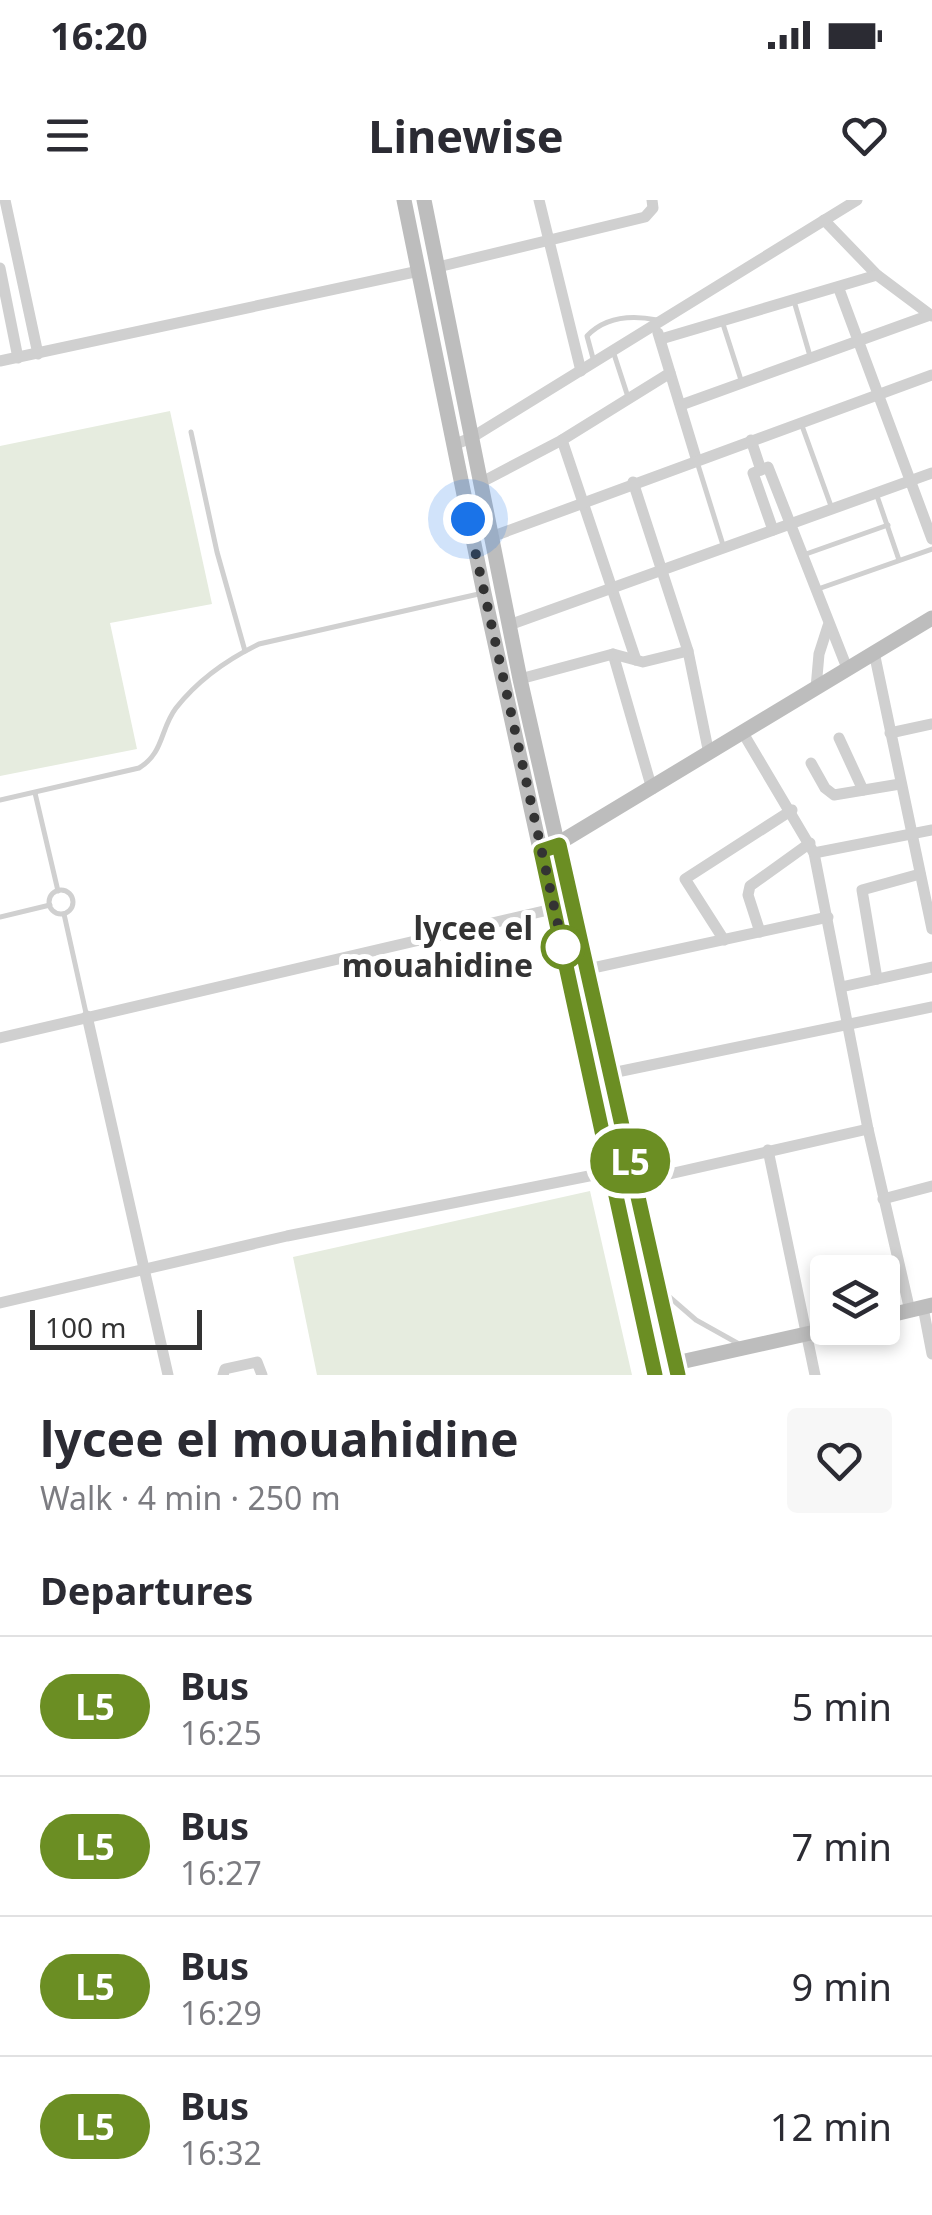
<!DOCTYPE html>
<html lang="en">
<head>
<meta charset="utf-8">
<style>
	body { margin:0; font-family:"Noto Sans",sans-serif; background:#f7f7f7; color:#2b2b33; height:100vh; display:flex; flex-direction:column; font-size:38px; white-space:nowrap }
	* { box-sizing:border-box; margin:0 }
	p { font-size:32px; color:#7c7c81 }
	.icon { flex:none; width:55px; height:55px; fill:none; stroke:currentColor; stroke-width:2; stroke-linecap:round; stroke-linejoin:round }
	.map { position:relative; height:1175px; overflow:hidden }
	.sheet { display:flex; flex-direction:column; background:#fff; flex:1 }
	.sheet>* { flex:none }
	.badge { padding:0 20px; border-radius:32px; font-size:35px; line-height:65px }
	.buttons { position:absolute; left:810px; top:1055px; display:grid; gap:20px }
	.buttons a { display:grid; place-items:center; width:90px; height:90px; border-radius:10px; background:#fff; box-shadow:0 5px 15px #0003; font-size:50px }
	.scale { position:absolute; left:30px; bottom:25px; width:172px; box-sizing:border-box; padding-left:10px; border:5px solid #333; border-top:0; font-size:28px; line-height:35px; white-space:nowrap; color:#333; -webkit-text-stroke:8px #fff; paint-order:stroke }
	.you { position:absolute; width:50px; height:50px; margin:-25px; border:8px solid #fff; border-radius:50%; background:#1a73e8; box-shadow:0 0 0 15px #1a73e833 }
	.map>.badge { position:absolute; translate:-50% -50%; box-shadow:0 0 0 5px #fff }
	h2 { padding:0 40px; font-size:38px; line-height:90px }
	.round { display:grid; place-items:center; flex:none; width:105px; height:105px; border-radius:10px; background:#f7f7f7 }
	.head { display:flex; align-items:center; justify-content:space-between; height:170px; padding:0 40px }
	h1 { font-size:48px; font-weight:700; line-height:75px }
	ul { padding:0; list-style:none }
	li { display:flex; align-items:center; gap:30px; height:140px; padding:0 40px; border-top:2px solid #e1e1e2 }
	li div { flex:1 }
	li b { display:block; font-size:38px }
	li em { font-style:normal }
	li .badge { min-width:110px; font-weight:700; text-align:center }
	.status { display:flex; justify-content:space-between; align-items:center; height:70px; padding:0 50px; background:#fff; direction:ltr }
	.status svg { height:28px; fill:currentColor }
	header { display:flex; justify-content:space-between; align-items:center; height:130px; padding:0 40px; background:#fff; font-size:45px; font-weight:700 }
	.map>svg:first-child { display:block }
	.green { fill:#e6ecdf }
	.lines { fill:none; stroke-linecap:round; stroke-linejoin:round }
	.lane { stroke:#d0d0d0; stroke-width:5 }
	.street { stroke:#d0d0d0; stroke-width:11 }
	.secondary { stroke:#bdbdbd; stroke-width:15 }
	.line-casing { stroke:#fff; stroke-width:22 }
	.line { stroke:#6b8e23; stroke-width:15 }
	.walk { stroke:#333; stroke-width:10; stroke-dasharray:0 18 }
	.stop-dot { fill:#fff; stroke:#6b8e23; stroke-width:5 }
	.labels { text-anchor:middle; stroke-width:10; stroke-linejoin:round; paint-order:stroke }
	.stop-label { font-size:32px; font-weight:bold; fill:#333; stroke:#fff; text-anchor:end }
</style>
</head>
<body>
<div class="status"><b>16:20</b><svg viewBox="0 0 49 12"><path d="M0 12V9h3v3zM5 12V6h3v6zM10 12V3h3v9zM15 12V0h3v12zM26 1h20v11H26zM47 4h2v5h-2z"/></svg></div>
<header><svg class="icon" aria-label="menu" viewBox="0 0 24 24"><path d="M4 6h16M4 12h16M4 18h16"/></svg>Linewise<svg class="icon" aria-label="heart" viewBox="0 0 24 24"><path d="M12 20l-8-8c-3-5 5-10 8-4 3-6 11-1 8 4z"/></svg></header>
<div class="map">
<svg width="932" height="1175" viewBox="0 0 932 1175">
	<rect width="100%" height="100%" fill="#fff"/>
	<g class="green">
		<path d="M 170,211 L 212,404 L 110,423 L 137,549 L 0,576 L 0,246 Z"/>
		<path d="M 590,991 L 632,1175 L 317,1175 L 293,1057 Z"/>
	</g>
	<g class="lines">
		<g class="lane">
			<path d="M 794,101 L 810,156"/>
			<path d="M 723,124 L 741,180"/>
			<path d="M 613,151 L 628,197"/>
			<path d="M 594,162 L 587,136 C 606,116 632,115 657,120"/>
			<path d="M 801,223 L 831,306"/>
			<path d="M 191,232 L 217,352 L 245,451"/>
			<path d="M 698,265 L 723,345"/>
			<path d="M 876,293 L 899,360"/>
			<path d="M 806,354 L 888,325"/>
			<path d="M 818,389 L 932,349"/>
			<path d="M 35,593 L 58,691"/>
			<path d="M 0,600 L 139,568 C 164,553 160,529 176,508 C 198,480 228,459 259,444 L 483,393"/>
			<circle cx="61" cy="702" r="12"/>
			<path d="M 64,714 L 86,813"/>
			<path d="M 0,717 L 50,705"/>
			<path d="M 666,1094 L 696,1120 L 739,1144"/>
		</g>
		<g class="street">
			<path d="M 5,0 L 38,154"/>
			<path d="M 539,0 L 581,171"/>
			<path d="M 824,20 L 877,75 L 932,116"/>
			<path d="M 438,67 L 645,17 L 653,8 L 652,0"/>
			<path d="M 0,68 L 18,158"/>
			<path d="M 839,89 L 932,339"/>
			<path d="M 658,133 L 696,258"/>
			<path d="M 661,139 L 877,75"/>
			<path d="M 0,161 L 419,71"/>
			<path d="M 681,205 L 930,115"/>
			<path d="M 562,240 L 636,460"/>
			<path d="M 751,240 L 761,270"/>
			<path d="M 453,245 L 471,238 L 857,0"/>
			<path d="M 633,282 L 688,451 L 709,554"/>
			<path d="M 480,283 L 562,240 L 670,173"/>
			<path d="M 773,330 L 753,273 L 768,267 L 847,468"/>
			<path d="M 491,337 L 932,175"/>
			<path d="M 509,425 L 932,273"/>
			<path d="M 874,452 L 932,729"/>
			<path d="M 613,454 L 652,589"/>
			<path d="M 520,479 L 613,454 L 643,462 L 688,451"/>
			<path d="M 816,488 L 819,454 L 828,426"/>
			<path d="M 743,533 L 814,653 L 868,929 L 910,1111"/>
			<path d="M 890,533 L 932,524"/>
			<path d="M 839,538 L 863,590"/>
			<path d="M 811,563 L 825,588 L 834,595 L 900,584"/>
			<path d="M 814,653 L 932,630"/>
			<path d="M 760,732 L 748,695 L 750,686 L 810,643"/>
			<path d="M 724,740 L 685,679 L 792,610"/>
			<path d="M 588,769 L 828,717"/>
			<path d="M 877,779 L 862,690 L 920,674"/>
			<path d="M 841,787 L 932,767"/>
			<path d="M 87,816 L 168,1175"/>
			<path d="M 0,838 L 561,707"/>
			<path d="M 612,873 L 932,807"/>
			<path d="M 768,950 L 815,1175"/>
			<path d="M 634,982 L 868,929"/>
			<path d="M 883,999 L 932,986"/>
			<path d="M 0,1103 L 287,1036 L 609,972"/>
			<path d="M 923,1107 L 932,1154"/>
			<path d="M 223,1175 L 225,1169 L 257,1162 L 262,1175"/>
		</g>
		<g class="secondary">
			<path d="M 404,0 L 484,393 L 655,1175"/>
			<path d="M 424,0 L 520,479 L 678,1175"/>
			<path d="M 554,646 L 932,418"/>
			<path d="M 882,1117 L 932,1105"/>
			<path d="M 676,1163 L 833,1128"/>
		</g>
	</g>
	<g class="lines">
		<g class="line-casing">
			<path id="line" d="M 655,1175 L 541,651 L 559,645 L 678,1175"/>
		</g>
		<use href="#line" class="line"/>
		<path class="walk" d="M 468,319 L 563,747"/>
	</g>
	<circle class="stop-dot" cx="563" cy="747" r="20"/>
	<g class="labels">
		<g class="stop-label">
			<text x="533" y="740">lycee el<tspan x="533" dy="37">mouahidine</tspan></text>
		</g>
	</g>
</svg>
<div class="buttons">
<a><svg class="icon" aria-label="layers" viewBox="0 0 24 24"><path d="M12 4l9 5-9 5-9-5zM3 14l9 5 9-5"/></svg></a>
</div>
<div class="scale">100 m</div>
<div class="you" style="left:468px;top:319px"></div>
<b class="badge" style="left:630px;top:961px;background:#6b8e23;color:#fff">L5</b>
</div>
<section class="sheet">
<div class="head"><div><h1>lycee el mouahidine</h1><p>Walk · 4 min · 250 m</p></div><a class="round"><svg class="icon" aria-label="heart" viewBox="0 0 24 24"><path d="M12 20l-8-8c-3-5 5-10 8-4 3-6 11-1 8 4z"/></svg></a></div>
<h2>Departures</h2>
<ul>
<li><span class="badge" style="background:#6b8e23;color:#fff">L5</span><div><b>Bus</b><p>16:25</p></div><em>5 min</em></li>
<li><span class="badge" style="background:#6b8e23;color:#fff">L5</span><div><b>Bus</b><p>16:27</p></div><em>7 min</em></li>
<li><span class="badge" style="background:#6b8e23;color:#fff">L5</span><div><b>Bus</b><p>16:29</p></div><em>9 min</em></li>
<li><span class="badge" style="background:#6b8e23;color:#fff">L5</span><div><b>Bus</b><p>16:32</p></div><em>12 min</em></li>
</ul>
</section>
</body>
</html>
